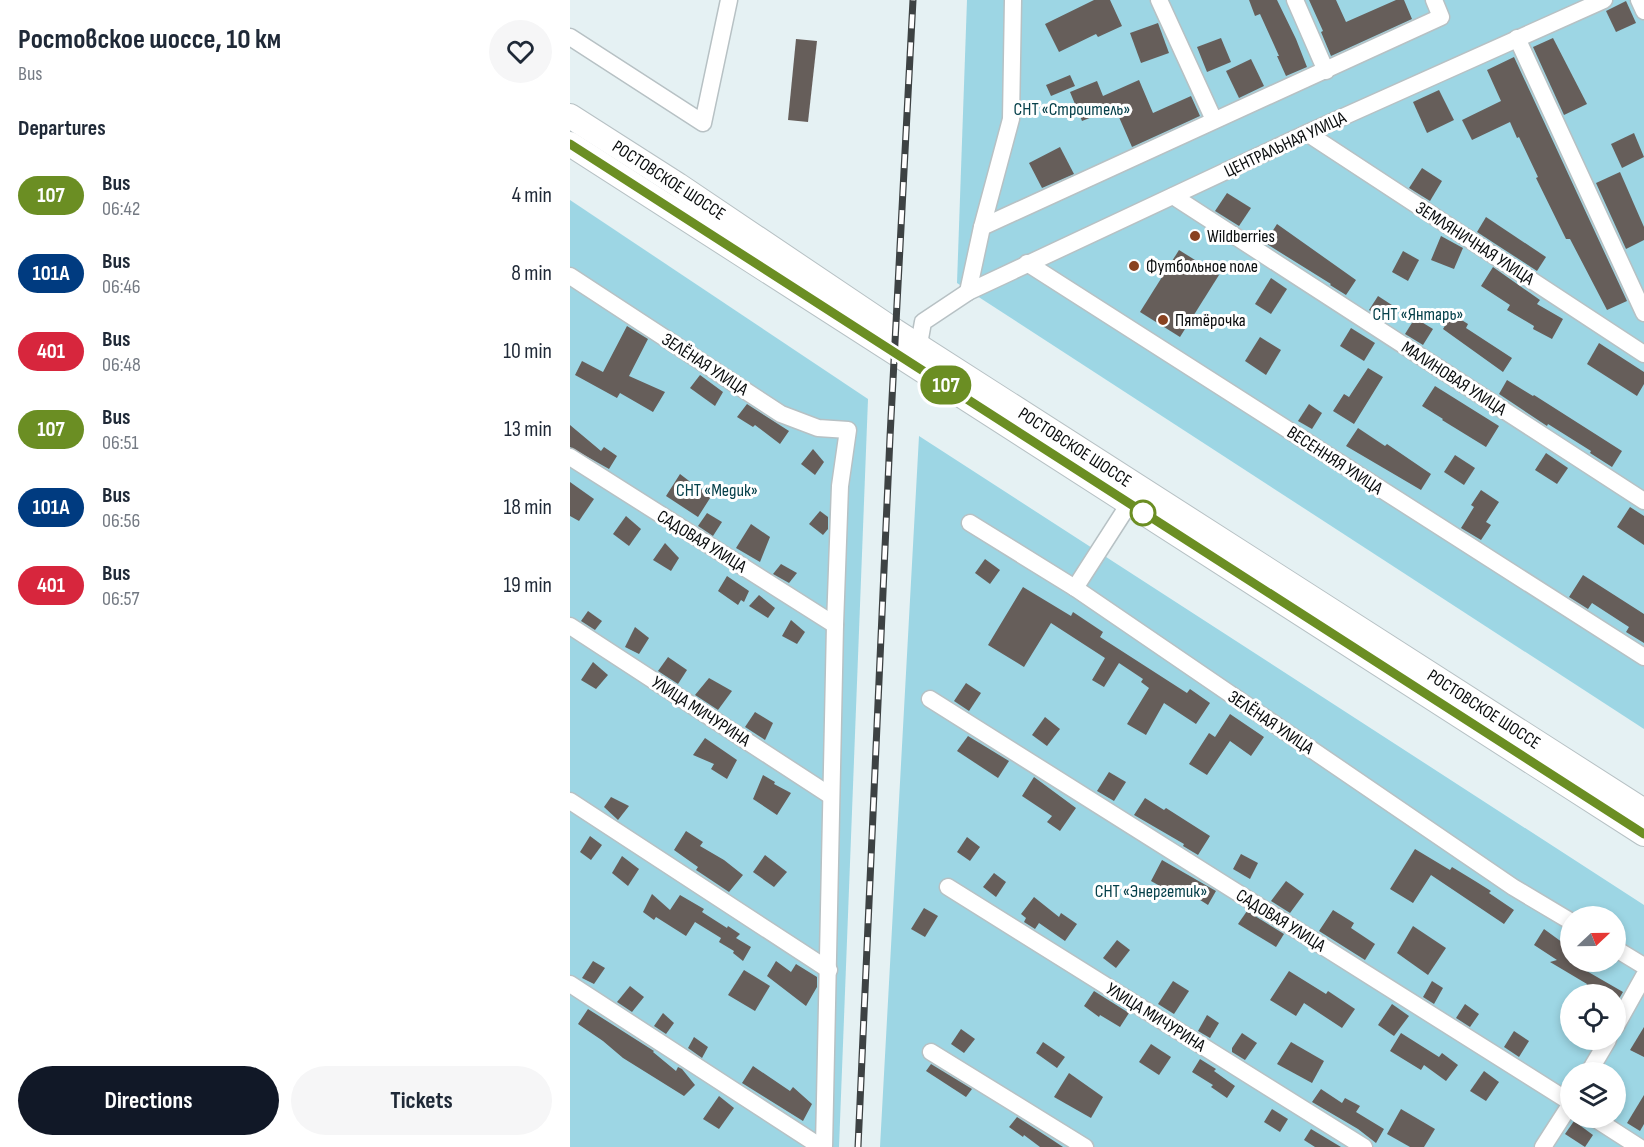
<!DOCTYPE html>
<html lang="en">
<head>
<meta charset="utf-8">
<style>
	body { margin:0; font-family:"Sofia Sans Condensed",sans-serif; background:#f6f6f7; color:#1f2937; height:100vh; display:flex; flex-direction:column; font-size:22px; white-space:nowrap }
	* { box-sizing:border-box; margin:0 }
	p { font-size:20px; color:#747a83 }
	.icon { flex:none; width:33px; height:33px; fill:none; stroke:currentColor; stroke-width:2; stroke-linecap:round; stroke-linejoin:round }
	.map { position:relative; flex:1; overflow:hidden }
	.drawer { display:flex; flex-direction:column; background:#fff; width:570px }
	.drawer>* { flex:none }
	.badge { padding:0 12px; border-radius:20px; font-size:21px; line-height:39px }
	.needle { width:39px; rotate:68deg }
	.tools { position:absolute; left:990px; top:906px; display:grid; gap:12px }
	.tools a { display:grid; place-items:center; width:66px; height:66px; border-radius:50%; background:#fff; box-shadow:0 3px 9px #0003; font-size:30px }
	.map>.badge { position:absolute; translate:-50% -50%; box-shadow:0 0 0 3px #fff }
	h2 { padding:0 18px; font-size:22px; line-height:54px }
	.round { display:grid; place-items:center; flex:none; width:63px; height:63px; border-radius:32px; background:#f6f6f7 }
	.head { display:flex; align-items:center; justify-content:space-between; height:102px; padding:0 18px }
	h1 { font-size:28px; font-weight:700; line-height:45px }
	.button { display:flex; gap:12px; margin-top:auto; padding:12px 18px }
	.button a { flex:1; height:69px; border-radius:36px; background:#111827; color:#fff; font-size:24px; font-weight:700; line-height:69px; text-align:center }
	.button a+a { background:#f6f6f7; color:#1f2937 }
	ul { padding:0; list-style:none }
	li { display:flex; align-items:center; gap:18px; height:78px; padding:0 18px }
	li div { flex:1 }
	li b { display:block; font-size:22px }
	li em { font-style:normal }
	li .badge { min-width:66px; font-weight:700; text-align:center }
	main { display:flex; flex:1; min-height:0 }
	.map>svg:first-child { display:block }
	.green { fill:#9dd6e4; fill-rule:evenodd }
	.building { fill:#665e5a }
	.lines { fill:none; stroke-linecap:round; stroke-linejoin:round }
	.minor-casing { stroke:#b7c1c4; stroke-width:19 }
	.highway-casing { stroke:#b7c1c4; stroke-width:26 }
	.minor { stroke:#fff; stroke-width:16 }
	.highway { stroke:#fff; stroke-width:24 }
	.rail-casing { stroke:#3d4243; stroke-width:7 }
	.rail { stroke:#fff; stroke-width:4.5; stroke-dasharray:14; stroke-linecap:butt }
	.line-casing { stroke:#fff; stroke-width:14 }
	.line { stroke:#6b8e23; stroke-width:9 }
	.poi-dot { fill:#894220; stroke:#fff; stroke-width:2 }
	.stop-dot { fill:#fff; stroke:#6b8e23; stroke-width:3 }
	.labels { text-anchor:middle; stroke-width:6; stroke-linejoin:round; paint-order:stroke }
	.park-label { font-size:18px; fill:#06414b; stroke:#fff }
	.street-label { font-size:18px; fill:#090c0d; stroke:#fff }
	.poi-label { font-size:18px; fill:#090c0d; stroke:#fff; text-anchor:start }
</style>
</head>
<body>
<main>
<section class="drawer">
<div class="head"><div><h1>Ростовское шоссе, 10 км</h1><p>Bus</p></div><a class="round"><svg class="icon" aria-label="heart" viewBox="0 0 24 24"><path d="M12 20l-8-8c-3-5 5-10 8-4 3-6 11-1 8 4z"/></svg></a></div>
<h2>Departures</h2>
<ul>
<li><span class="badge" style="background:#6b8e23;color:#fff">107</span><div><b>Bus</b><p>06:42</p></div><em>4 min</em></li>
<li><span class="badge" style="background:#003b80;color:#fff">101А</span><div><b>Bus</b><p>06:46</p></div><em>8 min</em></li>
<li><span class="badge" style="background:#d7263d;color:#fff">401</span><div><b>Bus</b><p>06:48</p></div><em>10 min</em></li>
<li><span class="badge" style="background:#6b8e23;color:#fff">107</span><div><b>Bus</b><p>06:51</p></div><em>13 min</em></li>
<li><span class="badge" style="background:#003b80;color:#fff">101А</span><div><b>Bus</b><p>06:56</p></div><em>18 min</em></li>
<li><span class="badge" style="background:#d7263d;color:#fff">401</span><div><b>Bus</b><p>06:57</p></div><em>19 min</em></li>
</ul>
<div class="button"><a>Directions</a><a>Tickets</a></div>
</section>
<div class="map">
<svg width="1074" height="1147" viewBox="0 0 1074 1147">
	<rect width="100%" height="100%" fill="#e5f1f3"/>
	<g class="green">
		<path d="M 397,0 L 1074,0 L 1074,729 L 387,283 Z"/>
		<path d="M 0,200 L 298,399 L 269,1147 L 0,1147 Z"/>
		<path d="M 349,436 L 1074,905 L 1074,1147 L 310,1147 ZM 1000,916 L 1046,916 L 1046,962 L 1000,962 ZM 1000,994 L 1046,994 L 1046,1040 L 1000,1040 ZM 1000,1072 L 1046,1072 L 1046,1118 L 1000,1118 Z"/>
	</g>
	<g class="building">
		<path d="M 524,0 L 540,0 L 552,26 L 528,37 L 526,34 L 489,52 L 475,24 Z"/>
		<path d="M 679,0 L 707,0 L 726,39 L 737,67 L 716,76 L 707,56 L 709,56 L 690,14 L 685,16 Z"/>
		<path d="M 739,0 L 766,0 L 776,22 L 826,0 L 834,0 L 842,19 L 761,56 L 751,32 L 753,31 Z"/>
		<path d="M 1056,1 L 1066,23 L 1046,32 L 1036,11 Z"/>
		<path d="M 588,23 L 599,53 L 571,63 L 560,33 Z"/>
		<path d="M 651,38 L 661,62 L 637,72 L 627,47 Z"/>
		<path d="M 983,38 L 1017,104 L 994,115 L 963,47 Z"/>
		<path d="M 226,39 L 247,41 L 238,122 L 218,120 Z"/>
		<path d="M 944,57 L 1057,301 L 1037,310 L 1000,239 L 996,239 L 966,178 L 968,177 L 949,137 L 947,138 L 940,122 L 902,140 L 892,120 L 931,101 L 917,70 Z"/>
		<path d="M 681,59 L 694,86 L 669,98 L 656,71 Z"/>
		<path d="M 500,75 L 505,86 L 481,96 L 476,85 Z"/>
		<path d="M 569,80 L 583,113 L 621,96 L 630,116 L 562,147 L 545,108 L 512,121 L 500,92 L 527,81 L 533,96 Z"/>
		<path d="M 869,90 L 884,120 L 857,133 L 843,102 Z"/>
		<path d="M 1064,133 L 1074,157 L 1052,168 L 1041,144 Z"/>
		<path d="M 490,147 L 504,174 L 472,188 L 459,163 Z"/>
		<path d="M 852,168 L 872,181 L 860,201 L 839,188 Z"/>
		<path d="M 1050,172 L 1074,227 L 1074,240 L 1056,249 L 1026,183 Z"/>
		<path d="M 657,193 L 681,208 L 669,226 L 645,211 Z"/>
		<path d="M 916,217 L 976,257 L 967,271 L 907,232 Z"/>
		<path d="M 707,224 L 786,280 L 776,295 L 760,285 L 761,284 L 695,243 Z"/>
		<path d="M 871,236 L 893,248 L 884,269 L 861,260 Z"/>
		<path d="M 609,250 L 649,275 L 610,337 L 570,312 Z"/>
		<path d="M 833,251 L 849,260 L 838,281 L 822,272 Z"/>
		<path d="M 923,267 L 970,300 L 967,304 L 993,319 L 982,339 L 963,329 L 964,326 L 937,310 L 940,305 L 911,286 Z"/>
		<path d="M 701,278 L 717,289 L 701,314 L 685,304 Z"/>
		<path d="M 808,296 L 825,307 L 816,321 L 799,310 Z"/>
		<path d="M 882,314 L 898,324 L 896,328 L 942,358 L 933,372 L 873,329 Z"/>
		<path d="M 845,318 L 863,329 L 853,345 L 835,334 Z"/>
		<path d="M 57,326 L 78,339 L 59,376 L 95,392 L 83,412 L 50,393 L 47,398 L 5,375 L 12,361 L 33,372 Z"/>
		<path d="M 781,328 L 805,343 L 794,361 L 770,346 Z"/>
		<path d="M 690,337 L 711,350 L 696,375 L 675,361 Z"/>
		<path d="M 1029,343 L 1074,372 L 1074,384 L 1067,396 L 1017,364 Z"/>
		<path d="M 798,368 L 813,377 L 784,424 L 763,411 L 774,394 L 779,397 Z"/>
		<path d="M 130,375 L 153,392 L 145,406 L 120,388 Z"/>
		<path d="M 937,380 L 963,396 L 964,395 L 1052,451 L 1042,467 L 1020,453 L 1021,451 L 978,424 L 977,426 L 929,394 Z"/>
		<path d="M 865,386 L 929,426 L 916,447 L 872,420 L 873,419 L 852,406 Z"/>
		<path d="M 177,404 L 219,431 L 210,444 L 185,425 L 183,427 L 167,417 Z"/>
		<path d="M 739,404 L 752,413 L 742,429 L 728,421 Z"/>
		<path d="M 0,425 L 31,451 L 34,447 L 47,456 L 39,469 L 0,447 Z"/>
		<path d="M 788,428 L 815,446 L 817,444 L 861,474 L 851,490 L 776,446 Z"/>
		<path d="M 243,449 L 254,462 L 245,475 L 231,464 Z"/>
		<path d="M 976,453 L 998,468 L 987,484 L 965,470 Z"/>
		<path d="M 885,455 L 905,468 L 894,485 L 874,472 Z"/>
		<path d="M 110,474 L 127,487 L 142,495 L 128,517 L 96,496 Z"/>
		<path d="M 0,482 L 24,499 L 9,521 L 0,516 Z"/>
		<path d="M 911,490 L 929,502 L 916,522 L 921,525 L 911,540 L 891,528 L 904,507 L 901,505 Z"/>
		<path d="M 1060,507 L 1074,516 L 1074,545 L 1047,527 Z"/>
		<path d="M 250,511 L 258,517 L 258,529 L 253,535 L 239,524 Z"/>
		<path d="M 137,513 L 152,522 L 143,536 L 128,526 Z"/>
		<path d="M 56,516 L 71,529 L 59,546 L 43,534 Z"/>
		<path d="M 181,524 L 200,537 L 190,562 L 166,548 Z"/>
		<path d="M 95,543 L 109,558 L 101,571 L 83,560 Z"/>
		<path d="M 415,559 L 430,570 L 420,584 L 405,573 Z"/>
		<path d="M 211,564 L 227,573 L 219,583 L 203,574 Z"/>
		<path d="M 1013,575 L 1074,614 L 1074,643 L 1056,632 L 1059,627 L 1022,603 L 1018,609 L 999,597 Z"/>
		<path d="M 157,576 L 179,591 L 174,602 L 171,600 L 168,605 L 148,591 Z"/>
		<path d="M 453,587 L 501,616 L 503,612 L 533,632 L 530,637 L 617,693 L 620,689 L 640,703 L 626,724 L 594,703 L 576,735 L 557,724 L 579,688 L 571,682 L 573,679 L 549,663 L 534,687 L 522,680 L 535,658 L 481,623 L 454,667 L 418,645 Z"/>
		<path d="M 189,595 L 205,608 L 198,618 L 179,606 Z"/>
		<path d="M 18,611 L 32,621 L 25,630 L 11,621 Z"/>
		<path d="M 221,620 L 235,632 L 227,644 L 212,636 Z"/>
		<path d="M 65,627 L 79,638 L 69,654 L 55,647 Z"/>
		<path d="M 98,657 L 117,670 L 108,684 L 88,671 Z"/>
		<path d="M 23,662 L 38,675 L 26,689 L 11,680 Z"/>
		<path d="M 139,678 L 162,691 L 148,710 L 125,695 Z"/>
		<path d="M 396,683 L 411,693 L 399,711 L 384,701 Z"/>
		<path d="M 185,712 L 203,723 L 195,740 L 175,727 Z"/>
		<path d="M 660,714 L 694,737 L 681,756 L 660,741 L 637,775 L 619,764 L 639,733 L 645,737 Z"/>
		<path d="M 475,717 L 490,729 L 477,746 L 462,735 Z"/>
		<path d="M 398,736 L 439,761 L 428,778 L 387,751 Z"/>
		<path d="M 135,738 L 167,760 L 157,779 L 141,769 L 144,764 L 123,755 Z"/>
		<path d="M 539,772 L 556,782 L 544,801 L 527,791 Z"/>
		<path d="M 193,775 L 205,782 L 204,784 L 221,793 L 207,815 L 183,799 Z"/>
		<path d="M 464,777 L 506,808 L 490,831 L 477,822 L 482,816 L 452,796 Z"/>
		<path d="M 41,797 L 59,806 L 48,820 L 34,807 Z"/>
		<path d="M 575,798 L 594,810 L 596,808 L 640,836 L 628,855 L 613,846 L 614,844 L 564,815 Z"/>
		<path d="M 116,831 L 133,842 L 130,846 L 154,860 L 173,875 L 159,892 L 126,870 L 128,867 L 104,850 Z"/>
		<path d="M 20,836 L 32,845 L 21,860 L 10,852 Z"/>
		<path d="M 397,837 L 410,847 L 400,861 L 387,852 Z"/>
		<path d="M 845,849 L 880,870 L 882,867 L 905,881 L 921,891 L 919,893 L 944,910 L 934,924 L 861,875 L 843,903 L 820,889 Z"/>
		<path d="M 671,854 L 688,863 L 680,879 L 663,869 Z"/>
		<path d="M 195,855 L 217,872 L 204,887 L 183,872 Z"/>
		<path d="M 52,856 L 69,869 L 58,886 L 42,873 Z"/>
		<path d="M 592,860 L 646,891 L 638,905 L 608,886 L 604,894 L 581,881 Z"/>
		<path d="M 424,873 L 436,882 L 426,897 L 413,887 Z"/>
		<path d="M 716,881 L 734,894 L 720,913 L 701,901 Z"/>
		<path d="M 82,894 L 100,910 L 110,895 L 134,909 L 132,912 L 157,928 L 158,926 L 170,934 L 166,938 L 181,947 L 173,961 L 163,953 L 164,951 L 149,942 L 151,938 L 125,922 L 116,936 L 86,917 L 84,920 L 73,912 Z"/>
		<path d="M 464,897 L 489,917 L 491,913 L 507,924 L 495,941 L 469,923 L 465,929 L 454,922 L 456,918 L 451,914 Z"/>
		<path d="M 354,908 L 368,916 L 355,937 L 341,929 Z"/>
		<path d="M 763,910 L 784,923 L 781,928 L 805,944 L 795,960 L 749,931 Z"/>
		<path d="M 677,911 L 714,934 L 706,947 L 668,924 Z"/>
		<path d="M 843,926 L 876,948 L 858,975 L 827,953 Z"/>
		<path d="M 974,929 L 1000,948 L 1000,962 L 1011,962 L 1008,966 L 1053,992 L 1047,1002 L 1046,1001 L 1046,994 L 1011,994 L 1017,984 L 980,962 L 987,960 L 964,945 Z"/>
		<path d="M 547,940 L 560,950 L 546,968 L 533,958 Z"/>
		<path d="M 23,961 L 35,968 L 24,984 L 12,978 Z"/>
		<path d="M 206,961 L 221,972 L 226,964 L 247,977 L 247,987 L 236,1006 L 197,976 Z"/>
		<path d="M 174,970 L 200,986 L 185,1011 L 158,995 Z"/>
		<path d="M 719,971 L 756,994 L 758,991 L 785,1009 L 772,1028 L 734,1003 L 726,1016 L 700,1000 Z"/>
		<path d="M 603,981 L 619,991 L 604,1014 L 588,1004 Z"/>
		<path d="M 862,981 L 873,988 L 864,1004 L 853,997 Z"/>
		<path d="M 60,986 L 74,997 L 62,1012 L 47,1002 Z"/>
		<path d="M 524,991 L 559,1013 L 550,1027 L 530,1015 L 529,1017 L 514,1006 Z"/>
		<path d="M 822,1004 L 839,1016 L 824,1036 L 808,1025 Z"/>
		<path d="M 895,1004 L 909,1014 L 900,1027 L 886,1018 Z"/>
		<path d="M 18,1009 L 84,1051 L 83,1052 L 106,1071 L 108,1067 L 112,1069 L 125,1085 L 114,1096 L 53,1058 L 33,1041 L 8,1024 Z"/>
		<path d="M 93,1013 L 104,1023 L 96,1034 L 84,1026 Z"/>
		<path d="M 637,1015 L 649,1023 L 640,1038 L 628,1031 Z"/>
		<path d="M 1074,1027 L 1074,1057 L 1060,1050 Z"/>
		<path d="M 391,1029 L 405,1039 L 394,1053 L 381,1044 Z"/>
		<path d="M 944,1031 L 959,1041 L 949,1057 L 934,1047 Z"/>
		<path d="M 672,1033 L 687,1043 L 675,1060 L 662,1052 L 662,1048 Z"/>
		<path d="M 831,1033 L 869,1057 L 872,1053 L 888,1065 L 876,1081 L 854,1065 L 851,1070 L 820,1051 Z"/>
		<path d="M 124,1037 L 138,1047 L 132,1058 L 118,1048 Z"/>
		<path d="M 473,1042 L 495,1057 L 487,1068 L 466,1053 Z"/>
		<path d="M 721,1042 L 754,1061 L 742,1083 L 707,1064 Z"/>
		<path d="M 581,1044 L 601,1057 L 589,1075 L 569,1062 Z"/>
		<path d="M 630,1059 L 646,1069 L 644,1071 L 665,1086 L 657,1098 L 641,1087 L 643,1085 L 622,1072 Z"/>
		<path d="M 361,1064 L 402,1089 L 396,1097 L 356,1071 Z"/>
		<path d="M 183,1066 L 220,1091 L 223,1087 L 242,1104 L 233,1121 L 172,1083 Z"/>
		<path d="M 914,1071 L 929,1082 L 916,1101 L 900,1091 Z"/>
		<path d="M 499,1073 L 533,1097 L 521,1118 L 484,1097 Z"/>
		<path d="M 751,1089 L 772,1103 L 775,1098 L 790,1106 L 786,1112 L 814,1129 L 806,1143 L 788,1129 L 742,1102 Z"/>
		<path d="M 1074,1095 L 1074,1124 L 1070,1131 L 1057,1123 Z"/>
		<path d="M 149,1096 L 164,1108 L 149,1129 L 133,1119 Z"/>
		<path d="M 702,1109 L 718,1119 L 710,1132 L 694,1122 Z"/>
		<path d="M 831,1109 L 865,1129 L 854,1147 L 840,1147 L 817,1134 Z"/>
		<path d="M 447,1117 L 481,1139 L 493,1147 L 470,1147 L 454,1135 L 453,1137 L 439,1127 Z"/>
		<path d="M 1004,1121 L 1023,1135 L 1015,1147 L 995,1134 Z"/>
		<path d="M 741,1129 L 771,1147 L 745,1147 L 734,1140 Z"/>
	</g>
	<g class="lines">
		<g class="minor-casing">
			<g id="minor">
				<path d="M 589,0 L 644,120"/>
				<path d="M 725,0 L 756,71"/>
				<path d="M 1069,0 L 1074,11"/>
				<path d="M 0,37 L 133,123 L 159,0"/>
				<path d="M 947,38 L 1074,313"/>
				<path d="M 737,133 L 1074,354"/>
				<path d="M 603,196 L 1074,501"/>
				<path d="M 412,227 L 871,17 L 864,0"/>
				<path d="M 457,263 L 1074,657"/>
				<path d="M 0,276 L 211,414 L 248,428 L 278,430 L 270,486 L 265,625 L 254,1147"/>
				<path d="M 398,292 L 412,227 L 441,119 L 443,0"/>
				<path d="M 347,355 L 353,322 L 398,292 L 737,133 L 1034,0"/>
				<path d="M 0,457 L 265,625"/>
				<path d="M 400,523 L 505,588 L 943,887 L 1000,921"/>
				<path d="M 505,588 L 559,504"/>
				<path d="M 0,626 L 261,796"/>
				<path d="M 360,699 L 1000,1102"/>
				<path d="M 0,801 L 259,970"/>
				<path d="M 378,887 L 794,1147"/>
				<path d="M 1046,949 L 1074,966"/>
				<path d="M 0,984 L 251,1147"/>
				<path d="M 1046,1026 L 1074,976"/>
				<path d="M 361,1052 L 515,1147"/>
				<path d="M 1019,1072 L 1038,1040"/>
				<path d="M 1024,1118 L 1069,1147"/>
				<path d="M 973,1147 L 1000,1105"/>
			</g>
		</g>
		<g class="highway-casing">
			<g id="highway">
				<path d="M 0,116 L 108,185 L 325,331 L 1074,811"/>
				<path d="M 0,144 L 1074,834"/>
			</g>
		</g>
		<use href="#minor" class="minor"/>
		<use href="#highway" class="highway"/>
		<g class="rail-casing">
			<path id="rail" d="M 288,1147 L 320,437 L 343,0"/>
		</g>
		<use href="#rail" class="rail"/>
	</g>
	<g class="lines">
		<g class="line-casing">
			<path id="line" d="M 0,144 L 1074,834"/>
		</g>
		<use href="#line" class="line"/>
	</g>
	<g class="poi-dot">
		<circle cx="625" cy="236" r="6"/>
		<circle cx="564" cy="266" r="6"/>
		<circle cx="593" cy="320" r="6"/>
	</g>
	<circle class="stop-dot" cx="573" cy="513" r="12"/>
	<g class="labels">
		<g class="park-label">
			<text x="502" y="115">СНТ «Строитель»</text>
			<text x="848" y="320">СНТ «Янтарь»</text>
			<text x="147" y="496">СНТ «Медик»</text>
			<text x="581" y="897">СНТ «Энергетик»</text>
		</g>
		<g class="street-label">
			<text transform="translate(715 144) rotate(-25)" y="6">ЦЕНТРАЛЬНАЯ УЛИЦА</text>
			<text transform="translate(99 180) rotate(33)" y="6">РОСТОВСКОЕ ШОССЕ</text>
			<text transform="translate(905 243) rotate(33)" y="6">ЗЕМЛЯНИЧНАЯ УЛИЦА</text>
			<text transform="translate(135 364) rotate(33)" y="6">ЗЕЛЁНАЯ УЛИЦА</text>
			<text transform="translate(884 378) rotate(33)" y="6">МАЛИНОВАЯ УЛИЦА</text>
			<text transform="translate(505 447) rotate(33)" y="6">РОСТОВСКОЕ ШОССЕ</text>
			<text transform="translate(765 460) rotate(33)" y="6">ВЕСЕННЯЯ УЛИЦА</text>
			<text transform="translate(132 541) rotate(32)" y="6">САДОВАЯ УЛИЦА</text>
			<text transform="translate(914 709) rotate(33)" y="6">РОСТОВСКОЕ ШОССЕ</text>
			<text transform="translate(131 711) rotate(33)" y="6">УЛИЦА МИЧУРИНА</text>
			<text transform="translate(701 722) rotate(34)" y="6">ЗЕЛЁНАЯ УЛИЦА</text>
			<text transform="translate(711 920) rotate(32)" y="6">САДОВАЯ УЛИЦА</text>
			<text transform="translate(586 1017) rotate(32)" y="6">УЛИЦА МИЧУРИНА</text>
		</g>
		<g class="poi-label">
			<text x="637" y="242">Wildberries</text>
			<text x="576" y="272">Футбольное поле</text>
			<text x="605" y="326">Пятёрочка</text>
		</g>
	</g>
</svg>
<div class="tools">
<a><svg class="needle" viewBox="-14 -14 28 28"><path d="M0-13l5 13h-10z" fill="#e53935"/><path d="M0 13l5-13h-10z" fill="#747a83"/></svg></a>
<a><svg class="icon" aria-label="locate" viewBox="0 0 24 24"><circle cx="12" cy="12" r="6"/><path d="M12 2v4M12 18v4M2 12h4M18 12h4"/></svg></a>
<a><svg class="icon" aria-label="layers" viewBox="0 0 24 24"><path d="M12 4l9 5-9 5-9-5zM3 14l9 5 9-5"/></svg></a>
</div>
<b class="badge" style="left:376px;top:385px;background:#6b8e23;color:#fff">107</b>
</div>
</main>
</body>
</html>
